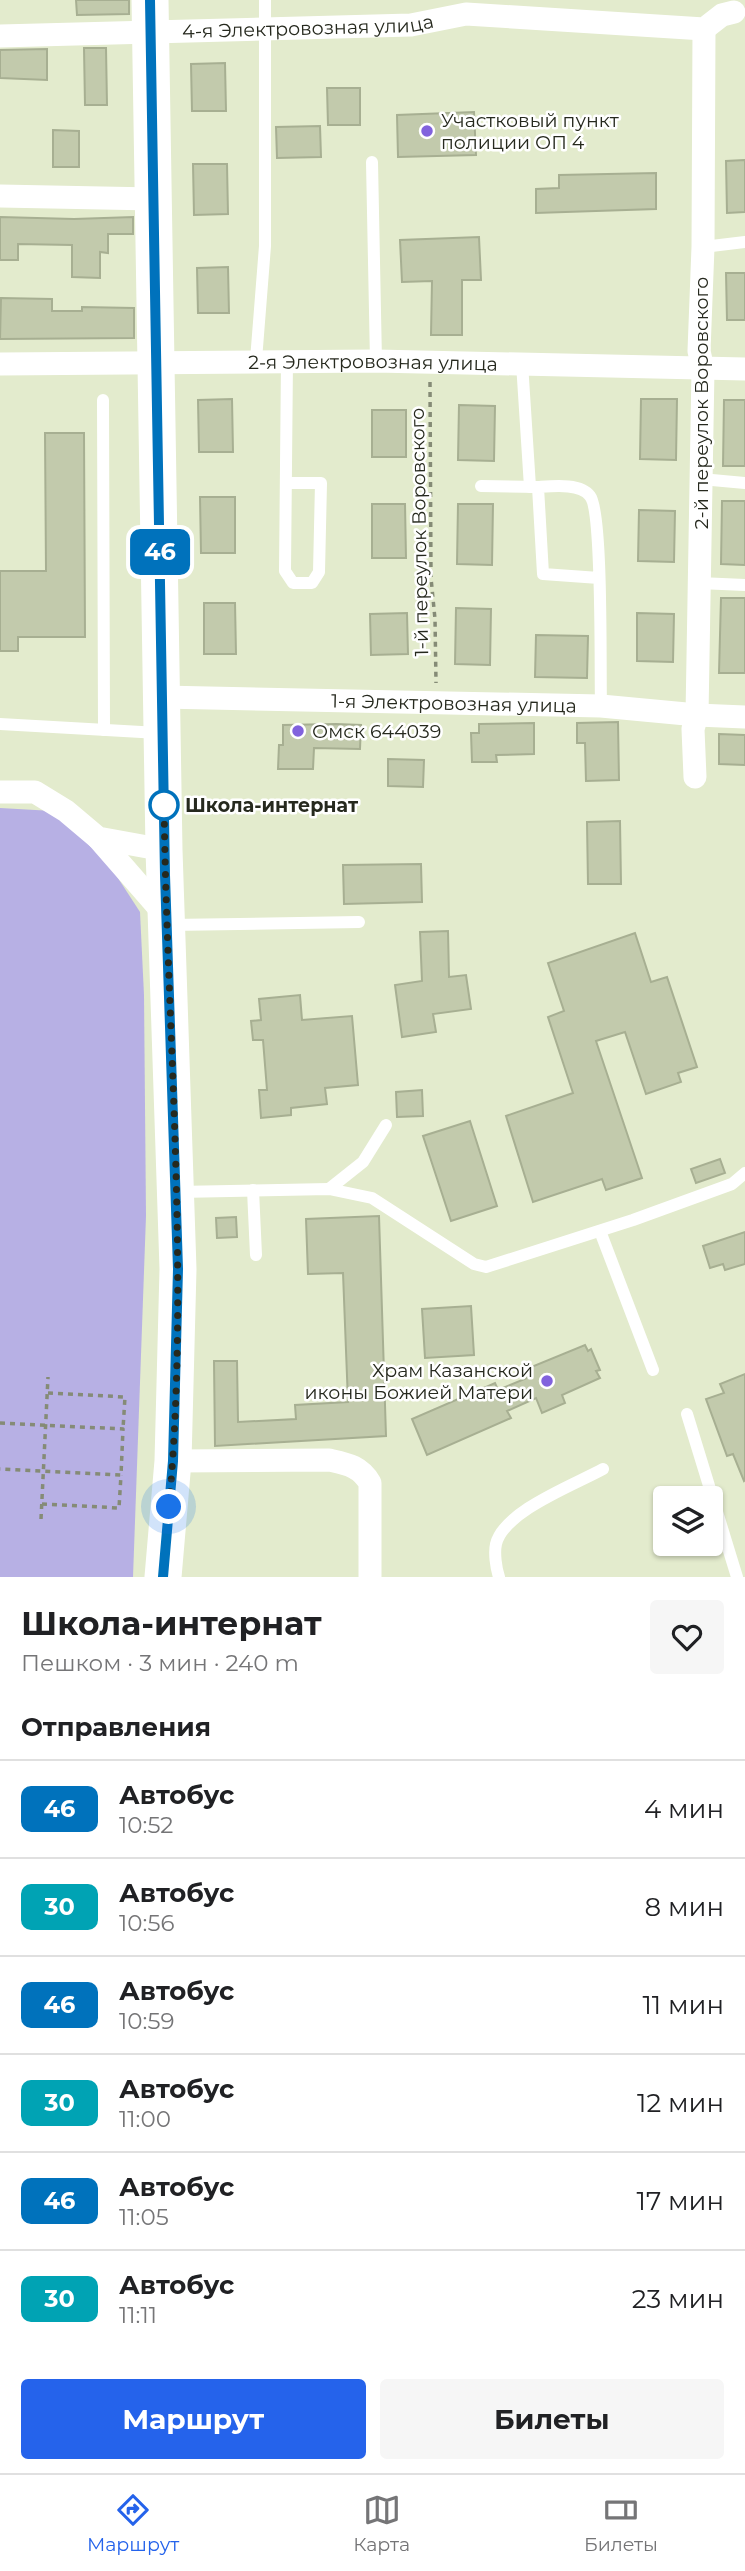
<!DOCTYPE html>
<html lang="ru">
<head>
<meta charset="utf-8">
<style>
	body { margin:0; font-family:Montserrat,sans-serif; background:#f6f6f6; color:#202124; height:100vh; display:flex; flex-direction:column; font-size:26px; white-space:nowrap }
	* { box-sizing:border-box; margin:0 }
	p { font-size:23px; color:#757577 }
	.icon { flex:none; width:38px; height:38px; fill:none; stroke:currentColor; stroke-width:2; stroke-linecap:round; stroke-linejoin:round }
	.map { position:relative; height:1577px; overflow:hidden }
	.side { display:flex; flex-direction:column; background:#fff; flex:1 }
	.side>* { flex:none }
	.badge { padding:0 14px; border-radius:10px; font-size:24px; line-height:46px }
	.fabs { position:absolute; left:653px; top:1486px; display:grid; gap:14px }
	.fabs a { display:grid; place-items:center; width:70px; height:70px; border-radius:7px; background:#fff; box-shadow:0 2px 5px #0004; font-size:35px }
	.you { position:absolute; width:35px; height:35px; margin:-18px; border:5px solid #fff; border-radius:50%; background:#1a73e8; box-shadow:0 0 0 10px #1a73e833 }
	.map>.badge { position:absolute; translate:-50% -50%; box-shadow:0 0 0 4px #fff }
	h2 { padding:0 21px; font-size:26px; line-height:63px }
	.round { display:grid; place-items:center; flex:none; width:74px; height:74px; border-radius:7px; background:#f6f6f6 }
	.summary { display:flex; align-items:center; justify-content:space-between; height:119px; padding:0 21px }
	h1 { font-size:33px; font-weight:700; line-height:52px }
	.button { display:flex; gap:14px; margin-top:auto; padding:14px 21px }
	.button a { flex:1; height:80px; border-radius:7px; background:#2563eb; color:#fff; font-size:28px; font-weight:700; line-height:80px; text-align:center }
	.button a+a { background:#f6f6f6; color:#202124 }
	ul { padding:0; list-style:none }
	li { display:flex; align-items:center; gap:21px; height:98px; padding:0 21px; border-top:2px solid #e0e0e0 }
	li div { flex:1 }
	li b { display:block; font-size:26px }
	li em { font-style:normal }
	li .badge { min-width:77px; font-weight:700; text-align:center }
	.tab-bar { display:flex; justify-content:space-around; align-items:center; height:98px; border-top:2px solid #e0e0e0; background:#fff; font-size:19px; color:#757577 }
	.tab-bar a { display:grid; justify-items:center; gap:4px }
	.tab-bar .on { color:#2563eb }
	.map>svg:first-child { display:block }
	.green { fill:#b7b0e4 }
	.building { fill:#c2caac; stroke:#a7af92; stroke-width:2 }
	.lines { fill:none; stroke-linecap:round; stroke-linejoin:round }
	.path { stroke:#858b76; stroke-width:3.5; stroke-dasharray:5 5; stroke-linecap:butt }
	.lane { stroke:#fff; stroke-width:12 }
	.street { stroke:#fff; stroke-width:23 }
	.primary { stroke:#fff; stroke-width:37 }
	.line-casing { stroke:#fff; stroke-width:16 }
	.line { stroke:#0072bc; stroke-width:10 }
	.walk { stroke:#26291e; stroke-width:7; stroke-dasharray:0 12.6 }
	.poi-dot { fill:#8162dd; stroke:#fff; stroke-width:2.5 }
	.stop-dot { fill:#fff; stroke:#0072bc; stroke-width:3.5 }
	.labels { text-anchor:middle; stroke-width:5; stroke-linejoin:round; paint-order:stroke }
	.street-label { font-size:19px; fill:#26291e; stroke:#fff }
	.poi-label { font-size:19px; fill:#26291e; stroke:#fff; text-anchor:start }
	.stop-label { font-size:19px; font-weight:bold; fill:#26291e; stroke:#fff; text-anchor:start }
</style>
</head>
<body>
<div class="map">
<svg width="745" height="1577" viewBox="0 0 745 1577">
	<rect width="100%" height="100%" fill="#e3ebcd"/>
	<path class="green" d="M 0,808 L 53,811 L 81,834 L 116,875 L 140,912 L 144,995 L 146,1216 L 133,1577 L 0,1577 Z"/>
	<g class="building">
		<path d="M 76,0 L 129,0 L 129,14 L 77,15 Z"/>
		<path d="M 84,48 L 106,48 L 107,105 L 85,105 Z"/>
		<path d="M 47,49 L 47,80 L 0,78 L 0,50 Z"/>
		<path d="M 225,63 L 226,111 L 192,111 L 191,64 Z"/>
		<path d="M 327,88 L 360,88 L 360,125 L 328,125 Z"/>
		<path d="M 474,112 L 476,155 L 398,157 L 397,115 Z"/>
		<path d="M 320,126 L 321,157 L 277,158 L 276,127 Z"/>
		<path d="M 53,130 L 79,131 L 79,167 L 53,167 Z"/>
		<path d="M 745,160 L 745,212 L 727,213 L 726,161 Z"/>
		<path d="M 193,164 L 227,164 L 228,214 L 194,215 Z"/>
		<path d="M 656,173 L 656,209 L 536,213 L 536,189 L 559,188 L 559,175 Z"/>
		<path d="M 0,217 L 74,219 L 133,217 L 133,234 L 108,234 L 108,253 L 100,252 L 100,278 L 72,277 L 72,245 L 18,244 L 18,260 L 0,260 Z"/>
		<path d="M 479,237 L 481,280 L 462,280 L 462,335 L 431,335 L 432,281 L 402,282 L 400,240 Z"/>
		<path d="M 228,267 L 229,313 L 198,313 L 197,268 Z"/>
		<path d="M 726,273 L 745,273 L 745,320 L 727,320 Z"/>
		<path d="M 1,298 L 52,299 L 52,311 L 82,311 L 82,307 L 134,308 L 134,338 L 0,339 Z"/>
		<path d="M 232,399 L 233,452 L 199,452 L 198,400 Z"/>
		<path d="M 641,399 L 677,399 L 676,460 L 640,459 Z"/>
		<path d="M 724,400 L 745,400 L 745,466 L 723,466 Z"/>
		<path d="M 459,405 L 495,406 L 494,461 L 458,460 Z"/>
		<rect x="372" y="410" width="34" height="47"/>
		<path d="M 45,433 L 84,433 L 85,637 L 18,637 L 18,651 L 0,651 L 0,571 L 46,571 Z"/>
		<path d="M 200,497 L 235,497 L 235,553 L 201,553 Z"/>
		<path d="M 722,501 L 745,501 L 745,565 L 721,564 Z"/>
		<path d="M 372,504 L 405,504 L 406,558 L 372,558 Z"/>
		<path d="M 458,504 L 493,504 L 492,565 L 457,564 Z"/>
		<path d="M 639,510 L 675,511 L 674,562 L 638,561 Z"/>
		<path d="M 721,598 L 745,598 L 745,673 L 719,673 Z"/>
		<path d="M 204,603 L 235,603 L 236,654 L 204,654 Z"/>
		<path d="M 456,608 L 491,609 L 490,665 L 455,664 Z"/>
		<path d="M 407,613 L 408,654 L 371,655 L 370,614 Z"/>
		<path d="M 637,613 L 674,614 L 673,662 L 637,661 Z"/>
		<path d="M 536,635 L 588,636 L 587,678 L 535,677 Z"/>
		<path d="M 618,722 L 619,780 L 586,781 L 585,743 L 577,743 L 577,723 Z"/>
		<path d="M 534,723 L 534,754 L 496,755 L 497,762 L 472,762 L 471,733 L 479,733 L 479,724 Z"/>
		<path d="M 336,724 L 361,725 L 360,749 L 314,748 L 313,769 L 278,769 L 279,745 L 283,745 L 283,725 Z"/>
		<path d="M 719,734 L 745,735 L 745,765 L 719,764 Z"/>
		<path d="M 388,759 L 424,760 L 423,787 L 388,786 Z"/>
		<path d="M 620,821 L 621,884 L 588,884 L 587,822 Z"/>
		<path d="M 421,864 L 422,902 L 344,904 L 343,865 Z"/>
		<path d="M 448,931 L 449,977 L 466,975 L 471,1009 L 433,1014 L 436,1032 L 402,1037 L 395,985 L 422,981 L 420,932 Z"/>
		<path d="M 635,933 L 651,982 L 667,977 L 697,1067 L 678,1073 L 681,1082 L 646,1094 L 625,1032 L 596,1041 L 642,1178 L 606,1190 L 602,1179 L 533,1202 L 506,1116 L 573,1093 L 548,1017 L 564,1011 L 548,963 Z"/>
		<path d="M 300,995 L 302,1020 L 352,1016 L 358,1085 L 325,1088 L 327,1104 L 291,1108 L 291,1115 L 261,1118 L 259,1090 L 267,1090 L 263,1040 L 253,1040 L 251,1021 L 261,1020 L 259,999 Z"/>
		<path d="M 422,1090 L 423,1116 L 397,1117 L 396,1092 Z"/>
		<path d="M 470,1121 L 497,1206 L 451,1221 L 423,1136 Z"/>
		<path d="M 720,1159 L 725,1173 L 696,1183 L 691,1169 Z"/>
		<path d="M 379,1216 L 386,1436 L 215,1446 L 214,1361 L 237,1361 L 238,1422 L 296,1419 L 295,1405 L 348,1402 L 343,1273 L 308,1274 L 306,1219 Z"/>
		<path d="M 236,1217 L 237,1237 L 217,1238 L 216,1218 Z"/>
		<path d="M 745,1232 L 745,1264 L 725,1270 L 723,1264 L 710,1268 L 703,1246 Z"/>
		<path d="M 471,1306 L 474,1355 L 425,1358 L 422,1309 Z"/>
		<path d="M 585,1345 L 588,1351 L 591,1349 L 600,1370 L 596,1371 L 600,1378 L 562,1395 L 565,1403 L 542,1413 L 536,1398 L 507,1411 L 511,1418 L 427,1455 L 412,1419 L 495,1383 L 498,1390 L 527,1378 L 524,1370 Z"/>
		<path d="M 745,1374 L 745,1480 L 744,1481 L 733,1454 L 727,1456 L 706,1399 L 724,1393 L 720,1384 Z"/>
	</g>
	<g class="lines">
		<g class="path">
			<path d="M 430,382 L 431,578 L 435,619 L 436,683"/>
			<path d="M 48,1393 L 125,1397 L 123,1429"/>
			<path d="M 0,1423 L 123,1429 L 121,1475 L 0,1469"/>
			<path d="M 42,1504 L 119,1508 L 121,1475"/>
			<path d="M 41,1519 L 48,1377"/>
		</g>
		<g class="lane">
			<path d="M 372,162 L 376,361"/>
			<path d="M 703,247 L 745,242"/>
			<path d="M 256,360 L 265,246 L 265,0"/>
			<path d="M 522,363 L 530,487"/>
			<path d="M 103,400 L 104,730"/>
			<path d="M 701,479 L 745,483"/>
			<path d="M 286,483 L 321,483 L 319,572 L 312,583 L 293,583 L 285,571 L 287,360"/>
			<path d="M 481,486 L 538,487"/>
			<path d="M 599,578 L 543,574 L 538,487 C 553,486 581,483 590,496 C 603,511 600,675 601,706"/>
			<path d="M 699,583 L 745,585"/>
			<path d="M 0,724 L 159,733"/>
			<path d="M 170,925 L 359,922"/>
			<path d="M 329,1189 L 363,1162 L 386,1125"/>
			<path d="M 253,1190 L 256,1255"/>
			<path d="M 178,1192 L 329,1189 L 372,1198 L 474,1264 L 486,1267 L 633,1220 L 732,1184 L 745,1173"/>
			<path d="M 600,1231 L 653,1370"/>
			<path d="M 687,1414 L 737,1577"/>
			<path d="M 499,1577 C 496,1568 494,1553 496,1544 C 504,1511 574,1485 603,1469"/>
		</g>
		<g class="street">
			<path id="s1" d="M 0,36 L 411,25 L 466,14 L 704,29 L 722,15 L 734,12"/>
			<path d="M 0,196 L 154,199"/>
			<path id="s2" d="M 0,364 L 376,361 L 745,369"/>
			<path id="s3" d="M 162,697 L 601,706 L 697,715 L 745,717"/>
			<path d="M 695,777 L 693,729 L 697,715 L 703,369 L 699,351 L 703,247 L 704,29"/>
			<path d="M 0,792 L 35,792 L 66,811 L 98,838 L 164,850"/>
			<path d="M 98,838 L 166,916"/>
			<path d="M 173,1461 L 329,1460 C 347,1464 360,1466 370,1483 L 370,1577"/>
		</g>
		<path class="primary" d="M 150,0 L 164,850 L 178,1269 L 173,1461 L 163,1577"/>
	</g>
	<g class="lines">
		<g class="line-casing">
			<path id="line" d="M 150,0 L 165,875 L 178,1269 L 173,1461 L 163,1577"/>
		</g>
		<use href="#line" class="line"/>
		<path class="walk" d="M 164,805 L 164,802 C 167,1037 190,1273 169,1507"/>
	</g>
	<g class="poi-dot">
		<circle cx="427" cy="131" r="7"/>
		<circle cx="298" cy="731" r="7"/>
		<circle cx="547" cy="1381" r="7"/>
	</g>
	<circle class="stop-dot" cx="164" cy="805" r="14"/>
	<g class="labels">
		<g class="street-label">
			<text dy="7" stroke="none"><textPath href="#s1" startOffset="308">4-я Электровозная улица</textPath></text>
			<text dy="7" stroke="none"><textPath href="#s2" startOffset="373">2-я Электровозная улица</textPath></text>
			<text transform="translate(701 403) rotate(-90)" y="7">2-й переулок Воровского</text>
			<text transform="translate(419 532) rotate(-91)" y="7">1-й переулок Воровского</text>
			<text dy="7" stroke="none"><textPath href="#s3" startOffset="292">1-я Электровозная улица</textPath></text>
		</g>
		<g class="poi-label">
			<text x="441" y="127">Участковый пункт<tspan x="441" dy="22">полиции ОП 4</tspan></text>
			<text x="312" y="738">Омск 644039</text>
			<text x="533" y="1377" text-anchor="end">Храм Казанской<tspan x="533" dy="22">иконы Божией Матери</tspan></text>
		</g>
		<g class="stop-label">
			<text x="185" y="812">Школа-интернат</text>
		</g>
	</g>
</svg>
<div class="fabs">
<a><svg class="icon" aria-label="layers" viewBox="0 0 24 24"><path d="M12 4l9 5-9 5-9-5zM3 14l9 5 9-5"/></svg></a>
</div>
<div class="you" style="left:169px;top:1507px"></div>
<b class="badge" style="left:160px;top:552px;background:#0072bc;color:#fff">46</b>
</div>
<section class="side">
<div class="summary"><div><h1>Школа-интернат</h1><p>Пешком · 3 мин · 240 m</p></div><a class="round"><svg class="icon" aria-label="heart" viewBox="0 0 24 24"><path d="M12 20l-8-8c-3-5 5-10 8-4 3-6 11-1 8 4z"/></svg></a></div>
<h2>Отправления</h2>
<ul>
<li><span class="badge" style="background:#0072bc;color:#fff">46</span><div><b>Автобус</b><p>10:52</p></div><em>4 мин</em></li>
<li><span class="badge" style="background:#00a3b4;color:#fff">30</span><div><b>Автобус</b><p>10:56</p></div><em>8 мин</em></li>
<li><span class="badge" style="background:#0072bc;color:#fff">46</span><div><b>Автобус</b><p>10:59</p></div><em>11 мин</em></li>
<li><span class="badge" style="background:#00a3b4;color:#fff">30</span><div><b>Автобус</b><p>11:00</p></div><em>12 мин</em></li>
<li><span class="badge" style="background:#0072bc;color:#fff">46</span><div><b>Автобус</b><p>11:05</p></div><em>17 мин</em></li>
<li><span class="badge" style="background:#00a3b4;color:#fff">30</span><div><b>Автобус</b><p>11:11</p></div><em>23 мин</em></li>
</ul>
<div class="button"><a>Маршрут</a><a>Билеты</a></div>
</section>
<nav class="tab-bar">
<a class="on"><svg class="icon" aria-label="directions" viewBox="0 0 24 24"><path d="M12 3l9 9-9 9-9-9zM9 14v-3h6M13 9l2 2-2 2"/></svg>Маршрут</a>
<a><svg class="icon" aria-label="map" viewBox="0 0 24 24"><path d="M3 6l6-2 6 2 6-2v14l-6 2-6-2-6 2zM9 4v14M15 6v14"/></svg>Карта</a>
<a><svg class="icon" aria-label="tickets" viewBox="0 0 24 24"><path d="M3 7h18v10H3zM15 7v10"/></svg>Билеты</a>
</nav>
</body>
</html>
